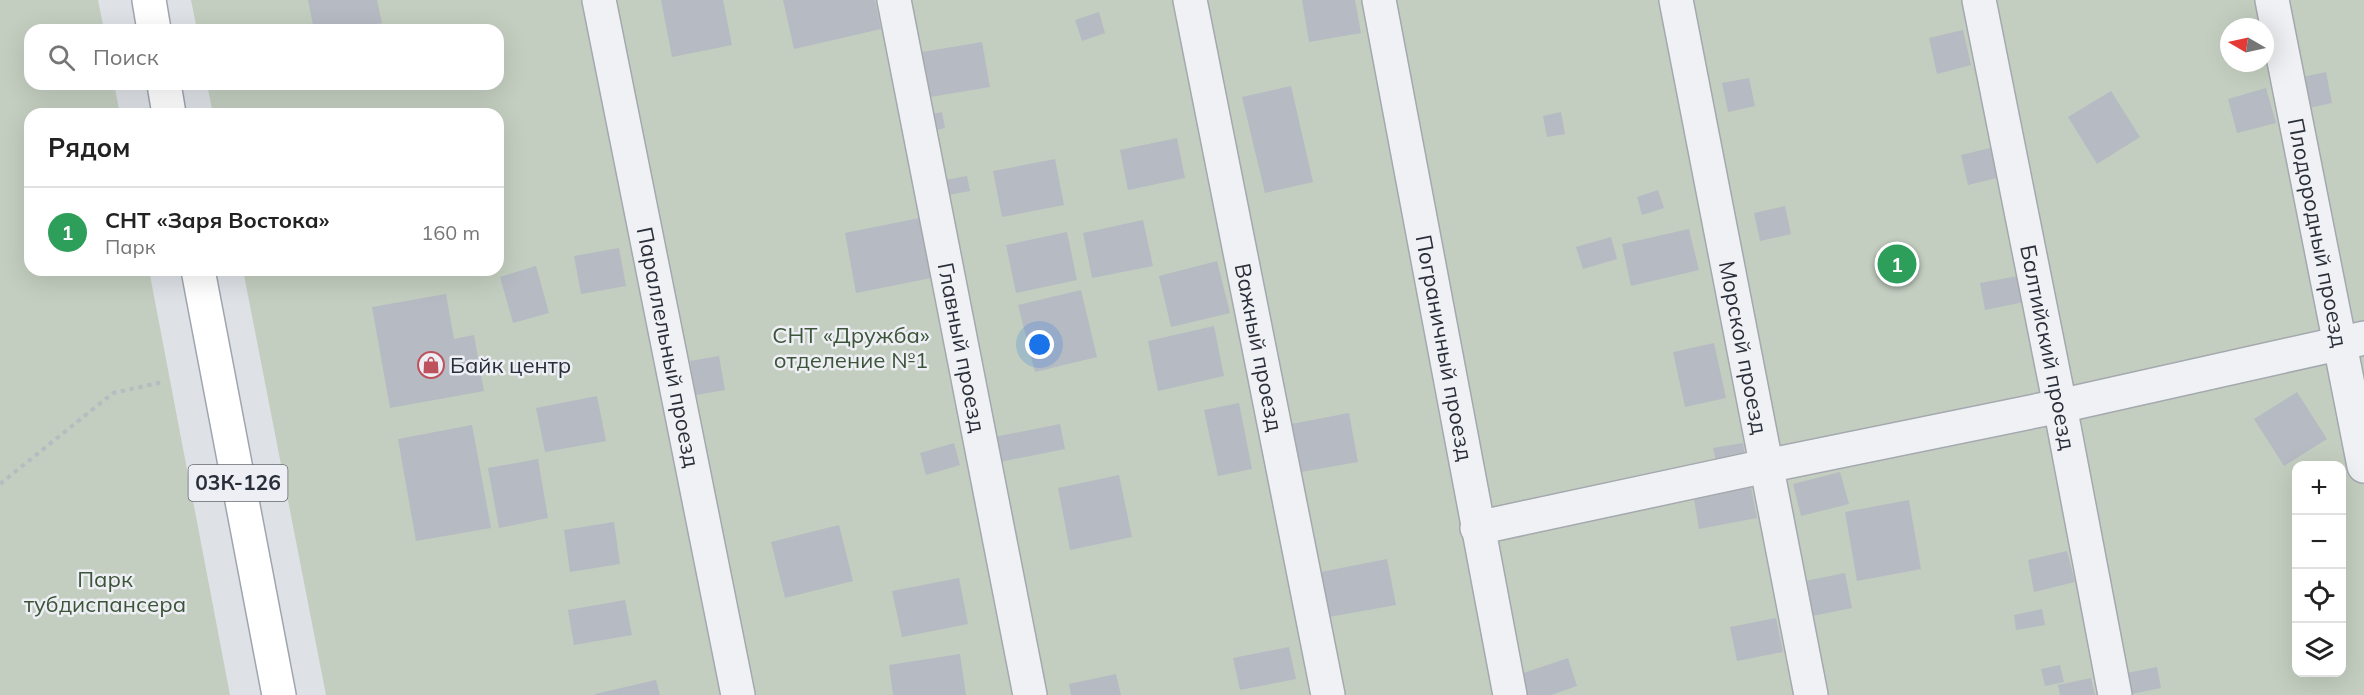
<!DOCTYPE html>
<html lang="ru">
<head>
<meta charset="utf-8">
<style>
	:root { --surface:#fff; --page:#f6f6f6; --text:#222; --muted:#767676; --line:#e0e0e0; --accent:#bd515c }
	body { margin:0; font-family:Mulish,sans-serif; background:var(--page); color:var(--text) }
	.controls { position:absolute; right:18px; bottom:18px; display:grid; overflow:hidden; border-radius:12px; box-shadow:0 6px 24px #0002 }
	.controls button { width:54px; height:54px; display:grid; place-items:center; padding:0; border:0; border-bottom:2px solid var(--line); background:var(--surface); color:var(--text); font:30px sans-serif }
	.compass { position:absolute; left:2220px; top:18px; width:54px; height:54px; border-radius:50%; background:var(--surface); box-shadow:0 6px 24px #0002; rotate:279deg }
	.you { position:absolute; left:1040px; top:345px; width:21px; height:21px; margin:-15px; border:4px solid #fff; border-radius:50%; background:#1a73e8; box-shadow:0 0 0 9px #1a73e833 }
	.badge { display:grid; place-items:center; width:39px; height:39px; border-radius:50%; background:var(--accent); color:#fff; font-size:20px; font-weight:700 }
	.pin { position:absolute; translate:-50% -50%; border:3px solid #fff; box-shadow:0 2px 6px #0006 }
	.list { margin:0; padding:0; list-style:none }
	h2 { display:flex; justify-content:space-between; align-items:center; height:78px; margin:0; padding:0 24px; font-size:26px }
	h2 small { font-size:20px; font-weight:400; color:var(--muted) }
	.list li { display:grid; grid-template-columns:39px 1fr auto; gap:18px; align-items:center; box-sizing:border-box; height:90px; padding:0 24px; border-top:2px solid var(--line) }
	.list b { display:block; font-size:22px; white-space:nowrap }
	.list p { margin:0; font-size:20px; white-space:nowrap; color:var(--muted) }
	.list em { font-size:20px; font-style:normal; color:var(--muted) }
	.icon { flex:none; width:33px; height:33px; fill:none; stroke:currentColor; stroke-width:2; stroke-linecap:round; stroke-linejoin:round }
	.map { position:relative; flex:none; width:2364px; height:695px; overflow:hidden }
	.search { position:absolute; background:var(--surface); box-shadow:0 6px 24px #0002; left:24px; top:24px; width:480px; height:66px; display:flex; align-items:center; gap:15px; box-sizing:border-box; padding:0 21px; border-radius:18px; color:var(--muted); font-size:22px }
	.panel { position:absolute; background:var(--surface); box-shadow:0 6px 24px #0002; left:24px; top:108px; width:480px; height:168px; border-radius:18px }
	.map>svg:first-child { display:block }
	.green { fill:#c3cec0; fill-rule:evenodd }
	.building { fill:#b6bac2 }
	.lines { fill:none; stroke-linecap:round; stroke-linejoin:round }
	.minor-casing { stroke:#a4a8af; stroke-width:36 }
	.major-casing { stroke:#9fa5b0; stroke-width:36 }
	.path { stroke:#b8bbc0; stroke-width:4; stroke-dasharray:4.5 4.5; stroke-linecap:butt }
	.minor { stroke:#f0f1f4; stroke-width:33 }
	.major { stroke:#fff; stroke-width:33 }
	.labels { text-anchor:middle; stroke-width:5; stroke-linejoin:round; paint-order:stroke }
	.shield { fill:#edeff4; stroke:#646972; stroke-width:1.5 }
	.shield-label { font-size:21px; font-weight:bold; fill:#292f3a }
	.street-label { font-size:22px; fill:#292f3a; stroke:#edeff4 }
	.park-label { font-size:22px; fill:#3c5438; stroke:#edeff4 }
	.poi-label { font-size:22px; fill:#292f3a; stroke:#edeff4; text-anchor:start }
</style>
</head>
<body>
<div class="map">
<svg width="2364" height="695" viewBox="0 0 2364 695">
	<rect width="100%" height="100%" fill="#dee1e6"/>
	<path class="green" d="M0,0H98L104,30H30V84H114L120,114H30V270H149L230,695H0Z
		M191,0H2364V695H326L243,270H498V114H213L207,84H498V30H197ZM2229,27H2265V63H2229ZM2296,466H2342V672H2296Z"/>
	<path class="building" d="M308,0H377L382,23L351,30H314Z
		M661,0H723L732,45L672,57Z
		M783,0H875L881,29L794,49Z
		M1302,0H1355L1361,33L1309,42Z
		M1099,12L1105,33L1082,41L1075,20Z
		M1963,30L1971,65L1937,74L1929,38Z
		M982,42L990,87L924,98L916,53Z
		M2326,72L2332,103L2304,109L2298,78Z
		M1749,78L1755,106L1728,112L1722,83Z
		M1291,86L1313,182L1265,193L1242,97Z
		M2266,88L2276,123L2237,133L2228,99Z
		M2111,91L2140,137L2097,164L2068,117Z
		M942,112L945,128L928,132L925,116Z
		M1561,112L1565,134L1547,137L1543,116Z
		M1177,138L1185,178L1128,190L1120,150Z
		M1994,147L2001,177L1968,185L1961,155Z
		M1055,159L1064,205L1002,217L993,171Z
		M967,176L970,191L948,195L945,180Z
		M1658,190L1664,208L1642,215L1637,197Z
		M1785,206L1791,234L1760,241L1754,213Z
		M925,217L936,277L856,293L845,233Z
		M1143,220L1153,266L1092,278L1083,233Z
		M1689,229L1699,270L1631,286L1622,244Z
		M1067,232L1077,280L1016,293L1006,245Z
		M1611,237L1617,259L1583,269L1576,247Z
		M619,248L626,286L581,294L574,256Z
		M1217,261L1230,313L1171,327L1159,276Z
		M536,266L549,313L513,323L500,277Z
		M2018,276L2024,302L1985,310L1980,283Z
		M1081,290L1097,357L1035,372L1018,305Z
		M446,294L454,339L474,335L484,391L390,408L372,307Z
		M1214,326L1224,376L1158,391L1148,341Z
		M1714,343L1726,398L1685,407L1673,352Z
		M719,356L725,390L696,395L690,361Z
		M2297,392L2327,439L2284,466L2254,419Z
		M597,396L606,441L545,452L536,408Z
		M1239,403L1252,469L1218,476L1204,410Z
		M1349,413L1358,462L1295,473L1286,425Z
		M1060,424L1065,449L999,462L994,437Z
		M472,425L491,528L416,541L398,439Z
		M954,443L960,465L926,475L920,453Z
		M1743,443L1745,457L1716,462L1713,448Z
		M538,459L548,518L499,528L488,468Z
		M1840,472L1849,504L1801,516L1793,484Z
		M1119,475L1132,537L1070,550L1058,488Z
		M1750,482L1757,518L1699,529L1693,493Z
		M1909,500L1921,569L1857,581L1845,512Z
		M614,522L620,564L570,572L564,530Z
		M839,525L853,581L785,598L771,542Z
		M2067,551L2075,582L2034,592L2028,560Z
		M1387,559L1396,605L1329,617L1321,572Z
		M1845,573L1852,608L1812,616L1805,581Z
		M959,578L968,624L902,637L892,591Z
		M625,600L632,635L574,645L568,610Z
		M2042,609L2045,625L2016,630L2014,615Z
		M1776,618L1783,652L1737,661L1730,627Z
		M1289,647L1296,679L1240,690L1233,658Z
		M960,654L966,695H893L889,665Z
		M1568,658L1577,686L1551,695H1527L1520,674Z
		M2060,665L2064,682L2045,686L2041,669Z
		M2157,667L2161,688L2132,694L2127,673Z
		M1116,674L1121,695H1071L1069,684Z
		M2091,678L2095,695H2060L2058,685Z
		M656,680L660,695H595V694Z"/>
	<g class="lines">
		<defs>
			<g id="minor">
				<path id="s1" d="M599,0L738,695"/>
				<path id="s2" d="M894,0L1030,695"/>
				<path id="s3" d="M1190,0L1328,695"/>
				<path id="s4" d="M1379,0L1510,695"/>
				<path id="s5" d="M1676,0L1811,695"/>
				<path id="s6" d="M1979,0L2060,406L2115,695"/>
				<path id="s7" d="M2272,0L2364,466"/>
				<path d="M1477,528L1766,466L2060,406L2364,338"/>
			</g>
			<path id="major" d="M149,0L154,30
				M164,84L169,114
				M198,270L279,695"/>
		</defs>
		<use href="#minor" class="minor-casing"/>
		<use href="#major" class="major-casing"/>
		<path class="path" d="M0,484L113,393L163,382"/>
		<use href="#minor" class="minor"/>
		<use href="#major" class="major"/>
	</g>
	<defs>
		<symbol id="shop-ring" viewBox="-11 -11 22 22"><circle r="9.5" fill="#edeff4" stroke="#bd515c" stroke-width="1.5"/><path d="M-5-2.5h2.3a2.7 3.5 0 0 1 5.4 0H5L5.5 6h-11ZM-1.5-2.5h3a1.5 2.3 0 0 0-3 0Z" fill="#bd515c"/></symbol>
	</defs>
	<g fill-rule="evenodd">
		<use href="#shop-ring" x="416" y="350" width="30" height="30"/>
	</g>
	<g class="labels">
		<rect class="shield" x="188.5" y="465" width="99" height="36" rx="4.5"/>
		<g class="shield-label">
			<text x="238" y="490">03К-126</text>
		</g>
		<g class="street-label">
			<text dy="8" stroke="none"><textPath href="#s7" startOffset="237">Плодородный проезд</textPath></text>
			<text dy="8" stroke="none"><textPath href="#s1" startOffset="354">Параллельный проезд</textPath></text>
			<text dy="8" stroke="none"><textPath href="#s5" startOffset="354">Морской проезд</textPath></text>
			<text dy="8" stroke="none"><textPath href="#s6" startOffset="354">Балтийский проезд</textPath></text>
			<text dy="8" stroke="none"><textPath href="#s2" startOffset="354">Главный проезд</textPath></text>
			<text dy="8" stroke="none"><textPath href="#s3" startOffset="354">Важный проезд</textPath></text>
			<text dy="8" stroke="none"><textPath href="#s4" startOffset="354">Пограничный проезд</textPath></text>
		</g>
		<g class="park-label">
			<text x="851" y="343">СНТ «Дружба»<tspan x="851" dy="25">отделение №1</tspan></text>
			<text x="105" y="587">Парк<tspan x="105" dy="25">тубдиспансера</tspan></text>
		</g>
		<g class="poi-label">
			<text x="450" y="373">Байк центр</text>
		</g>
	</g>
</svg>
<div class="controls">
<button>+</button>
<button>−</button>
<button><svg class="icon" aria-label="locate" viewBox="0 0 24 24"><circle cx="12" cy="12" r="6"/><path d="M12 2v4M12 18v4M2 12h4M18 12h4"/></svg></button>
<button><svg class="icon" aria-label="layers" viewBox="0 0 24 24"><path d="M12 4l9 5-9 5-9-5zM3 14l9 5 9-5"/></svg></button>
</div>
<svg class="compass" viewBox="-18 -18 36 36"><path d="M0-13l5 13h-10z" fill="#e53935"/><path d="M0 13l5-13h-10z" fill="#767676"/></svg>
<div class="you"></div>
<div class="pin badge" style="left:1897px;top:264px;background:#2e9e5b">1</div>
<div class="search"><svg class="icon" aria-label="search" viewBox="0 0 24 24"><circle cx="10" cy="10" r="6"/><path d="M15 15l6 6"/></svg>Поиск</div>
<section class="panel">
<h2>Рядом<small></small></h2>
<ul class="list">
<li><span class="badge" style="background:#2e9e5b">1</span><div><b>СНТ «Заря Востока»</b><p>Парк</p></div><em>160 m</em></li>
</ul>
</section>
</div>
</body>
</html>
